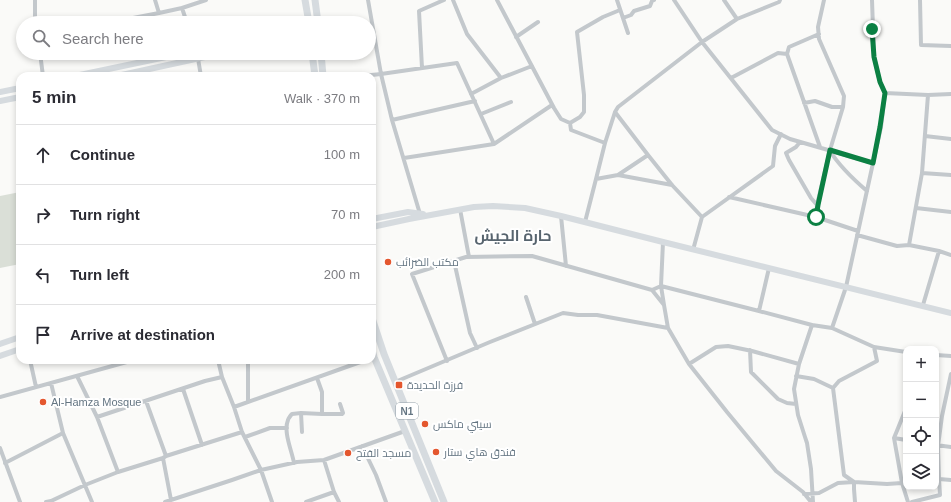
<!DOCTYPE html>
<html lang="en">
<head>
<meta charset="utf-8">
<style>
	:root { --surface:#fff; --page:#f7f7f7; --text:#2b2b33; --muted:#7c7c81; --line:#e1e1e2 }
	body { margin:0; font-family:Arial,Cairo,sans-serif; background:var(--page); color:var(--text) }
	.controls { position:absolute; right:12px; bottom:12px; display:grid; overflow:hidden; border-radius:8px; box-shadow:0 2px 6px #0003 }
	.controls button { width:36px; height:36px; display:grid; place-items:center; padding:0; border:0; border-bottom:1px solid var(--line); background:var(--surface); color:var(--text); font:20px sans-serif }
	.stop { position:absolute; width:12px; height:12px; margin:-9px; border:3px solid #0b8043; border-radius:50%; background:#fff }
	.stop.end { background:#0b8043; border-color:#fff; box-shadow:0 1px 4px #0008 }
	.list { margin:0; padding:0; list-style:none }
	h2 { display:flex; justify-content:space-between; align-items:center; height:52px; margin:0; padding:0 16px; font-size:17px }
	h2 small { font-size:13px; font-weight:400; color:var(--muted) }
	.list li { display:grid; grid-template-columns:26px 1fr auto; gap:12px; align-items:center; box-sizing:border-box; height:60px; padding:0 16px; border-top:1px solid var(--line) }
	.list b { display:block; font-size:15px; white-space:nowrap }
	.list em { font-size:13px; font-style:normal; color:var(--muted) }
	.icon { flex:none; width:22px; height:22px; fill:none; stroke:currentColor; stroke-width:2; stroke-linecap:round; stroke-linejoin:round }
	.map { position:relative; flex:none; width:951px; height:502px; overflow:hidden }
	.search { position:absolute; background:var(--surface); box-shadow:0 2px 6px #0003; left:16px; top:16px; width:360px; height:44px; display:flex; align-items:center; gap:10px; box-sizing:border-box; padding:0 14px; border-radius:22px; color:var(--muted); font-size:15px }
	.panel { position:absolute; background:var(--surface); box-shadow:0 2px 6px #0003; left:16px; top:72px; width:360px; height:292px; border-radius:12px }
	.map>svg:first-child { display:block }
	.green { fill:#dadfd7 }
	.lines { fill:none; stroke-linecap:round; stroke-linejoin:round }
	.street { stroke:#c3c8cc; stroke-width:4 }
	.secondary { stroke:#d6dbdf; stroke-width:6 }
	.primary { stroke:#d6dbdf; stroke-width:6 }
	.highway { stroke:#d6dbdf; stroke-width:7 }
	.route { stroke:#0b8043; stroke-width:5 }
	.poi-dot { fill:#e4572e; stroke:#fff; stroke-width:1.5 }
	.labels { text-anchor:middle; stroke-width:4; stroke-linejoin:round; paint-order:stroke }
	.shield { fill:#fff; stroke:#939fa8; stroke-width:1 }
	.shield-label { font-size:10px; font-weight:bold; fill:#657683 }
	.poi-label { font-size:11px; fill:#657683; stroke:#fff; text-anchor:start }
	.district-label { font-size:15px; font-weight:bold; fill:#57646e; stroke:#fff }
</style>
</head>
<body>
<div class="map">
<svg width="951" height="502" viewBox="0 0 951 502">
	<rect width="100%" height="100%" fill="#fafaf8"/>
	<path class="green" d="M20,192V264L0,268V196Z"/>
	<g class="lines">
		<path class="street" d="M35,0V23
			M368,0L381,74L457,63L494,144L404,158
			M453,0L467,34L501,78L532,66
			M497,0L554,108L561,119L570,123L580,117L584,112V95L577,32L603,17L620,10
			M617,0L628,33
			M674,0L702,42L737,19L779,2L780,0
			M724,0L737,19
			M872,0L874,57L880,82L885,93L881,127L873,163
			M920,0L921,45L951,46
			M182,8L206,0
			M159,13L182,8L187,23
			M623,18L631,15L634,11L650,6L652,1L654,0
			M107,23L159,13L155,0
			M819,34L789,47L787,54L820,147
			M516,37L538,22
			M40,53L43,76
			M197,53L201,76
			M422,68L419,11L444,0
			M362,76L381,74L392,120L420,214
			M731,78L778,53L787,54
			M885,93L928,95L951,94
			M471,94L501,78
			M804,103L815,101L832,107H843
			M481,114L511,102
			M392,120L475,101
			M570,123L571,130L605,143
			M925,136L951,139
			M800,142L796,147L786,153L789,160L811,198L817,205
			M494,144L552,105
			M830,151C840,167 853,179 867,191
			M648,155L672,185L702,217
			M922,173L951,175
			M618,175L672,185
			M596,179L618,175L648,155L615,112
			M729,197L816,217L817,205L830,150L843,107L844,96L819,39L818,27L824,0
			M916,208L951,212
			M460,209L469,257
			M561,216L566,266
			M816,217L858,231
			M585,222L596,179L605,143L615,112L618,107L702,42L772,130L790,139L873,163L846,287L832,328L812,325L759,311L769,268
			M857,235L897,246L909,245
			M663,242L661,286L664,305L668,328
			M693,250L702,217L773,166L775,146L781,134
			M939,251L951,255
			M454,261L470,333L477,348
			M652,290L661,286L759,311
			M526,297L535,324
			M923,305L939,251L909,245L922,173L928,95
			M812,325L799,364L794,389L798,415L805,437L807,443L811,469L813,502
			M832,328L874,347L906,352
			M874,347L877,361L839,381L833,388L844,475L854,482L887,484L902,483
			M750,350L751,372L778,399L787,403L796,404
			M936,355L951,356
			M30,360L36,387
			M218,360L222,377L234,407L242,432L261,470L272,502
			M447,361L412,274L466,257L532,256L652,290L664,305
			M689,364L716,347L728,346L752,351L799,364
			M77,376L97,417L118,472
			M796,376L814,379L833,388
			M317,378L322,392V414
			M395,382L490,342L563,313L578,315H597L668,328L689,364L727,412L776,471L803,492L811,502
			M51,383L63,433L92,502
			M183,389L202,445
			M0,397L134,360
			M146,401L166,456
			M248,402V360
			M906,403L905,411L894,438L902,483L908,502
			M234,407L366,360
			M301,413L302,432
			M97,417L205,381L222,377
			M245,437L270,428H287
			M894,438L906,440
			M936,445L951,447
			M362,446L376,475L386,502
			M0,448L20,502
			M163,458L171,500
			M324,460L334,492L339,502
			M5,463L63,433
			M294,463C292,451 283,432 288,420C288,419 291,415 292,414L301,413L322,414H342L343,413L340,404
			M939,479L938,446L942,416L951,374
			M804,494L819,493L838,483L854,482V489L855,502
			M46,502L51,501L85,485L118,472L163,458L166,456L242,432
			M165,502L232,480L261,470L297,462L324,460L405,431
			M306,502L334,492
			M912,502L940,495L939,479L951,480"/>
		<path class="secondary" d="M75,76L185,53
			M117,76L223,53
			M0,92L20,88
			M0,101L20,97"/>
		<path class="primary" d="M372,219L408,212L423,214
			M372,227L409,219L474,207L493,206L525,208L561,216L663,242L951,313
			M0,344L20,337
			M0,356L20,349"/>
		<path class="highway" d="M305,0L309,23
			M315,0L318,23
			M312,53L315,76
			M321,53L323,76
			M372,318L384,354L444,502
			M372,350L374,357L435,502"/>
	</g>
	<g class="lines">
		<path class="route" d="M816,217L818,205L830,150L873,163L880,127L885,93L880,82L874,57L872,29"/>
	</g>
	<g class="poi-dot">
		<circle cx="388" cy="262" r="4"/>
		<rect x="395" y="381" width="8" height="8" rx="2"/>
		<circle cx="43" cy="402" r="4"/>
		<circle cx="425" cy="424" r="4"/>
		<circle cx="436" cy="452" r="4"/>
		<circle cx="348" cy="453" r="4"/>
	</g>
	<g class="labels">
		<rect class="shield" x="396" y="403" width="22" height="16" rx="3"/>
		<g class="shield-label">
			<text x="407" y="415">N1</text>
		</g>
		<g class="poi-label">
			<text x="396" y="266">مكتب الضرائب</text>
			<text x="407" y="389">فرزة الحديدة</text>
			<text x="51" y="406">Al-Hamza Mosque</text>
			<text x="433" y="428">سيتي ماكس</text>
			<text x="444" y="456">فندق هاي ستار</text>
			<text x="356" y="457">مسجد الفتح</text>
		</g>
		<g class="district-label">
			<text x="513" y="241">حارة الجيش</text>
		</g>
	</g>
</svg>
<div class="controls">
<button>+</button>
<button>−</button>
<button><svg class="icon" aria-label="locate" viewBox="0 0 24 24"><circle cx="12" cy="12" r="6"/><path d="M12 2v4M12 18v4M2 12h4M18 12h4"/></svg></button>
<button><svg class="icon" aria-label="layers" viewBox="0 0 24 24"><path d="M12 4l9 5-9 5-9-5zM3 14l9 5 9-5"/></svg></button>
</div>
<div class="stop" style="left:816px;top:217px"></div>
<div class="stop end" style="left:872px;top:29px"></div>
<div class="search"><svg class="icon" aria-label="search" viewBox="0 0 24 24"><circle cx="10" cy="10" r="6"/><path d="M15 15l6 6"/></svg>Search here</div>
<section class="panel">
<h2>5 min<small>Walk · 370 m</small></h2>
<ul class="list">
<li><svg class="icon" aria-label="ahead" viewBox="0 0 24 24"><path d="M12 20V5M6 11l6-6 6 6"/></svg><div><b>Continue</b></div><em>100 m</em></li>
<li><svg class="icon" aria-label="right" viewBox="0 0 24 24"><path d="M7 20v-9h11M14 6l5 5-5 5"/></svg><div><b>Turn right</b></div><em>70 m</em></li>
<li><svg class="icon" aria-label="left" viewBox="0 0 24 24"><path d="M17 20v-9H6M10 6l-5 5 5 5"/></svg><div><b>Turn left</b></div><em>200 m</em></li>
<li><svg class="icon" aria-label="arrive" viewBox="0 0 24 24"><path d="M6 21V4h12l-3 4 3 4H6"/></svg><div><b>Arrive at destination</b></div></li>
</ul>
</section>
</div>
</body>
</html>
